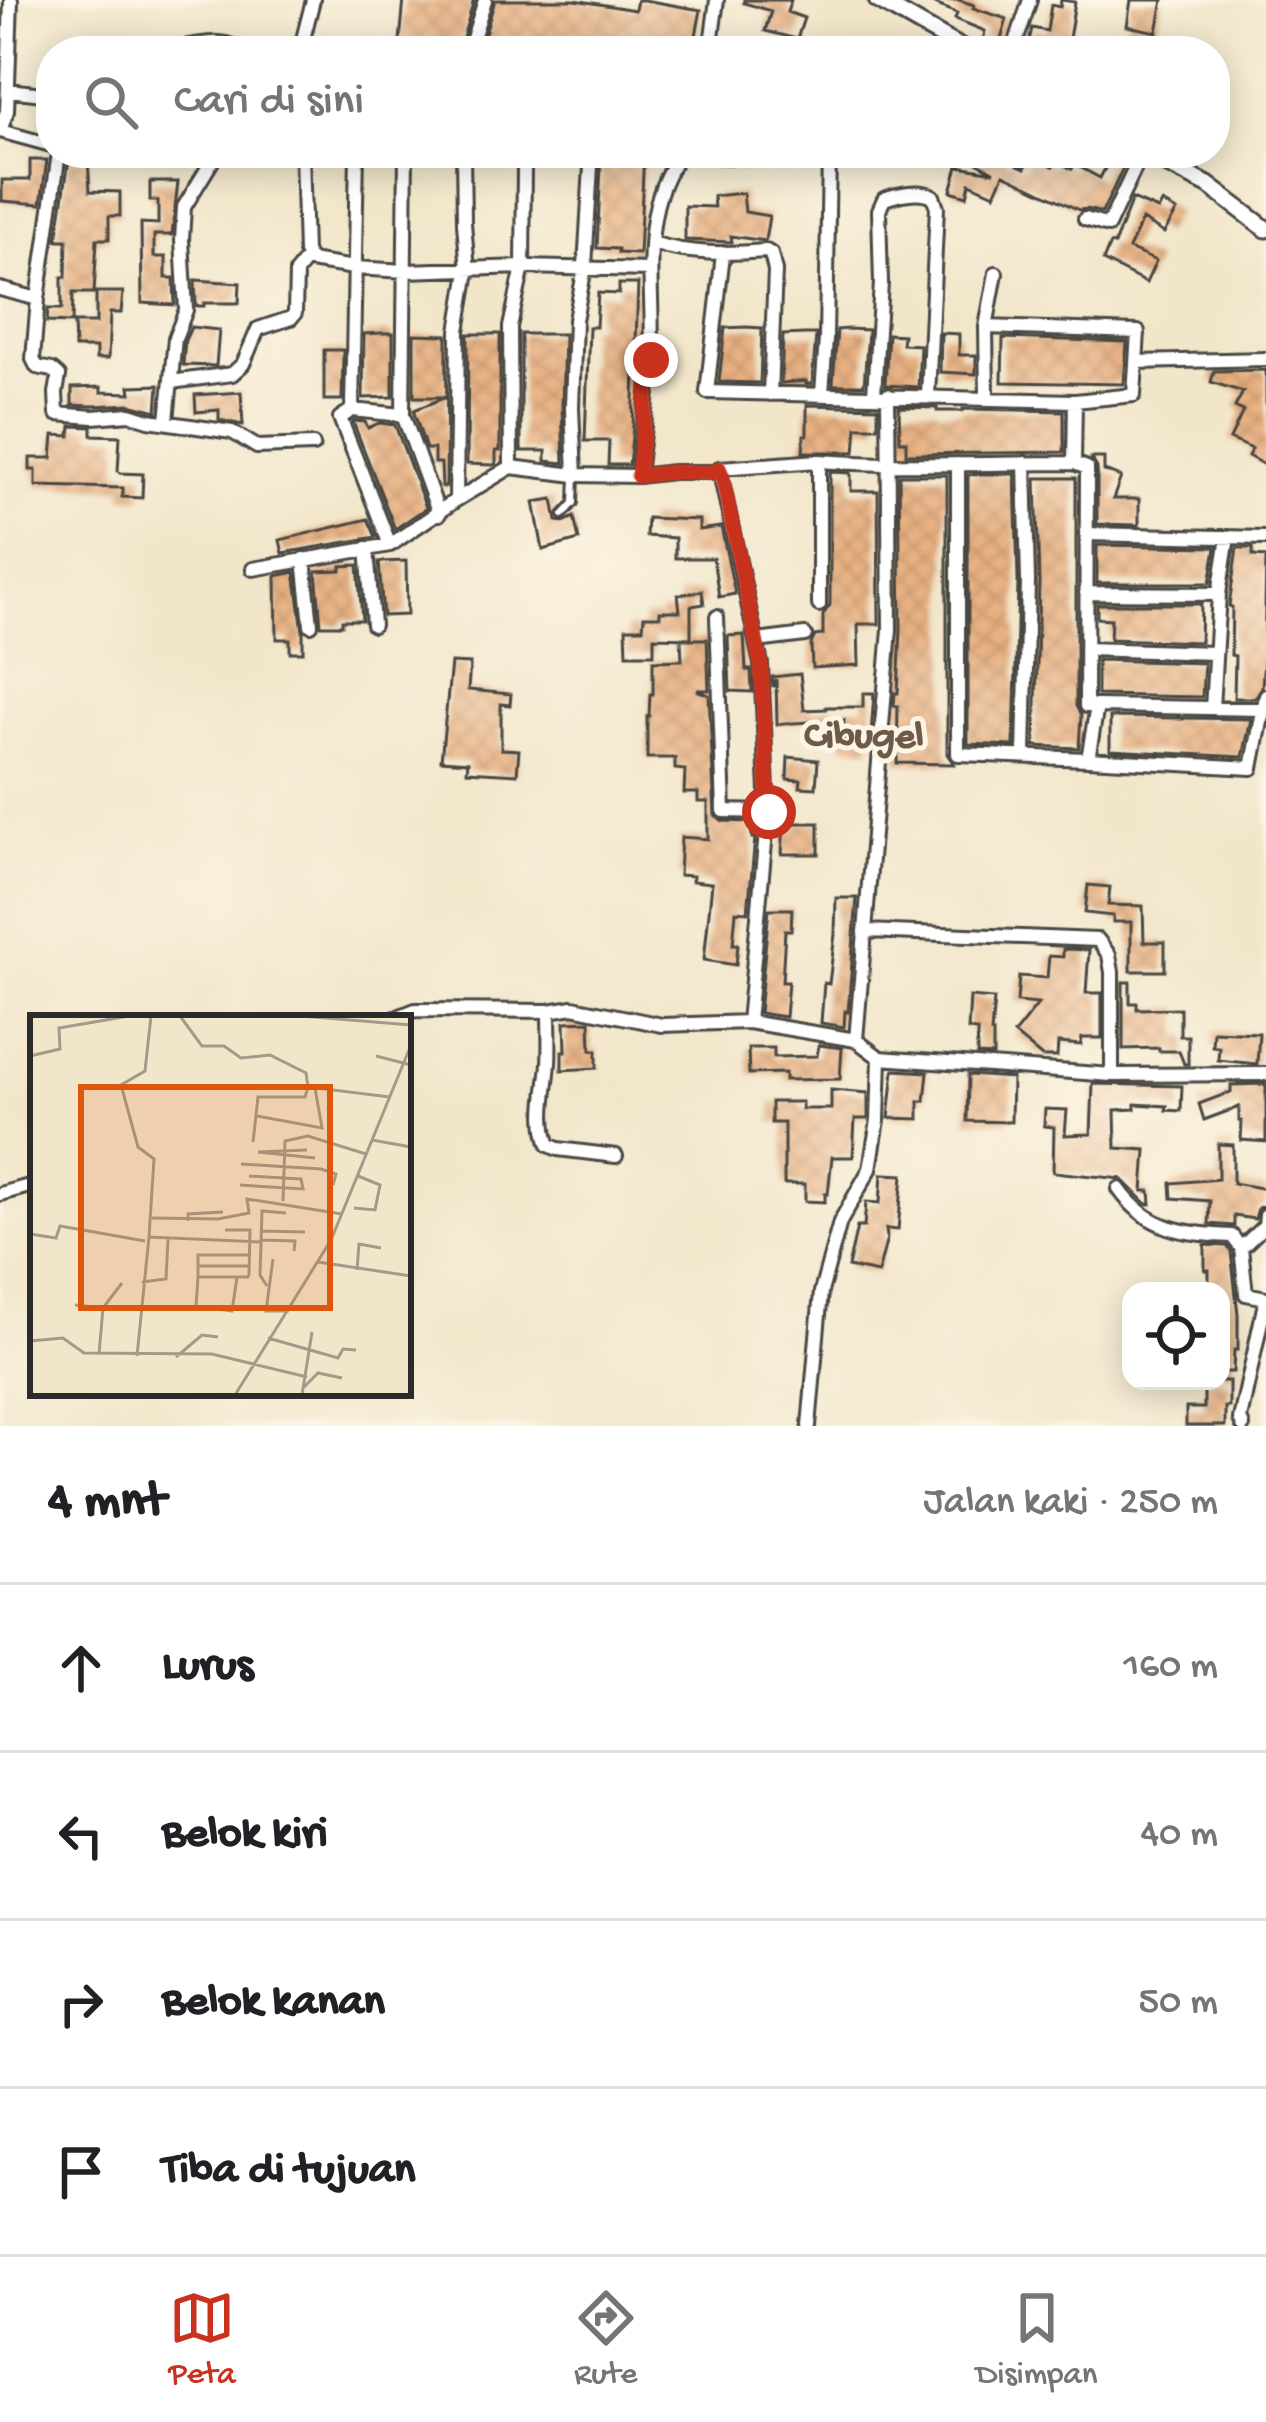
<!DOCTYPE html>
<html lang="id">
<head>
<meta charset="utf-8">
<style>
	:root { --surface:#fff; --page:#f6f6f6; --text:#202124; --muted:#757577; --line:#e0e0e0; --accent:#c8321e }
	body { margin:0; font-family:"Gochi Hand",sans-serif; background:var(--page); color:var(--text) }
	.controls { position:absolute; right:36px; bottom:36px; display:grid; overflow:hidden; border-radius:24px; box-shadow:0 6px 30px #0003 }
	.controls button { width:108px; height:108px; display:grid; place-items:center; padding:0; border:0; border-bottom:3px solid var(--line); background:var(--surface); color:var(--text); font:60px sans-serif }
	.stop { position:absolute; width:36px; height:36px; margin:-27px; border:9px solid #c8321e; border-radius:50%; background:#fff }
	.stop.end { background:#c8321e; border-color:#fff; box-shadow:0 3px 12px #0008 }
	.list { margin:0; padding:0; list-style:none }
	h2 { display:flex; justify-content:space-between; align-items:center; height:156px; margin:0; padding:0 48px; font-size:51px }
	h2 small { font-size:39px; font-weight:400; color:var(--muted) }
	.list li { display:grid; grid-template-columns:78px 1fr auto; gap:36px; align-items:center; box-sizing:border-box; height:168px; padding:0 48px; border-top:3px solid var(--line) }
	.list b { display:block; font-size:45px; white-space:nowrap }
	.list em { font-size:39px; font-style:normal; color:var(--muted) }
	.icon { flex:none; width:66px; height:66px; fill:none; stroke:currentColor; stroke-width:2; stroke-linecap:round; stroke-linejoin:round }
	.map { position:relative; flex:none; width:1266px; height:1426px; overflow:hidden }
	.search { position:absolute; background:var(--surface); box-shadow:0 6px 30px #0003; left:36px; right:36px; top:36px; height:132px; display:flex; align-items:center; gap:30px; box-sizing:border-box; padding:0 42px; border-radius:48px; color:var(--muted); font-size:45px }
	.sheet { height:828px; background:var(--surface) }
	nav { display:flex; justify-content:space-around; align-items:center; box-sizing:border-box; height:168px; border-top:3px solid var(--line); background:var(--surface); font-size:33px; color:var(--muted) }
	nav a { display:grid; justify-items:center; gap:6px }
	nav .on { color:var(--accent) }
	.map>svg:first-child { display:block }
	.building { fill:url(#building-cross-hatch) }
	.lines { fill:none; stroke-linecap:round; stroke-linejoin:round }
	.service-casing { stroke:#494743; stroke-width:12 }
	.minor-casing { stroke:#494743; stroke-width:18 }
	.tertiary-casing { stroke:#494743; stroke-width:21 }
	.service { stroke:#fff; stroke-width:6 }
	.minor { stroke:#fff; stroke-width:12 }
	.tertiary { stroke:#fff; stroke-width:15 }
	.route { stroke:#c8321e; stroke-width:15 }
	.labels { text-anchor:middle; stroke-width:10; stroke-linejoin:round; paint-order:stroke }
	.quarter-label { font-size:39px; font-weight:bold; fill:#6d5a49; stroke:#fcf5e5 }
	.inset-road { fill:none; stroke:#a29b8a; stroke-width:3 }
	.view { fill:#df570e; fill-opacity:0.15; stroke:#df570e; stroke-width:6 }
	.inset-edge { fill:none; stroke:#2b2b2b; stroke-width:6 }
</style>
</head>
<body>
<div class="map">
<svg width="1266" height="1426" viewBox="0 0 1266 1426">
	<defs>
		<pattern id="building-cross-hatch" width="8" height="8" patternUnits="userSpaceOnUse" patternTransform="scale(3)"><rect width="8" height="8" fill="#e8b182"/><path d="M0 0l8 8M0 8l8-8" fill="none" stroke="#c79870"/></pattern>
	</defs>
	<rect width="100%" height="100%" fill="#fcf5e5"/>
	<filter id="ink" filterUnits="userSpaceOnUse"><feTurbulence type="fractalNoise" baseFrequency=".00833" numOctaves="2"/><feDisplacementMap in="SourceGraphic" scale="24" xChannelSelector="R" yChannelSelector="G"/><feConvolveMatrix kernelMatrix="1 2 1 2 8 2 1 2 1" color-interpolation-filters="sRGB"/></filter>
	<filter id="wash" filterUnits="userSpaceOnUse"><feTurbulence type="fractalNoise" baseFrequency=".004" numOctaves="4" result="noise"/><feDisplacementMap in="SourceGraphic" scale="48" xChannelSelector="R" yChannelSelector="G"/><feGaussianBlur stdDeviation="2.7" result="paint"/><feColorMatrix in="noise" values="0 0 0 0 0 0 0 0 0 0 0 0 0 0 0 0 0 1.4 0 .05"/><feComposite in="paint" operator="in"/></filter>
	<g filter="url(#wash)">
		<rect width="100%" height="100%" fill="#f2e6ca"/>
		<g id="blocks">
			<path class="building" d="M404,0L434,3V0H474L459,51H399Z
				M495,0H575L635,10L637,0H644L701,10L693,51H480Z
				M744,0H791L787,12L804,18L797,39L765,31L771,11L744,3Z
				M925,0H959L974,5L973,8L1007,19L999,46L983,41L985,31L955,19L957,13Z
				M1061,0L1075,2L1067,51H1033L1037,43L1029,42L1032,28L1047,31L1051,5L1060,7Z
				M1131,0H1163L1157,32L1127,26Z
				M597,153H644L639,254L618,253V249L597,248L601,167Z
				M960,153H1004L1002,158L1025,168L1032,155L1053,166L1056,161L1072,169L1074,164L1100,178L1109,161L1123,168L1102,213L1087,209L1079,210L1004,174L995,194L970,183L967,196L951,191L958,166L995,172Z
				M69,159H88L90,191L120,192V216H109V239H97L94,293H73L72,323L47,322L48,309H62V277H66L67,240H57Z
				M30,160H47L41,204L2,201V180H30Z
				M150,182H178L172,235H154V257H166V278H174L175,305L142,303L141,223L158,224V201H150Z
				M743,193L745,212L769,216L765,241L731,236L732,242L685,240V206L714,207L713,196Z
				M1132,199L1158,210L1162,203L1177,211L1164,233L1142,220L1129,249L1156,261L1146,283L1103,261L1110,244L1114,245Z
				M195,280L240,283L239,303H204V306H196Z
				M619,284H638L633,427L629,465H608L609,441H585L589,327H596L598,293L619,294Z
				M96,292H123L121,313H110L108,359H96V348H75L74,323H96Z
				M191,327L219,330L216,366L183,365L185,340Z
				M746,327L762,328L760,383L719,382L725,328Z
				M848,329L868,330L864,385H833L837,330Z
				M382,333H393V397L363,398L364,334Z
				M941,333L959,334V355H976V374L940,372Z
				M414,334L447,335L446,487H442L441,463H434V449H426L414,413V410L446,397H414Z
				M468,334H500V451H496V464L493,465L467,464Z
				M521,334H564L562,408L564,463L546,461V451H521Z
				M805,334H816L812,384H806V381L781,383L783,335Z
				M888,334L903,335L902,344L920,345L918,387L885,385Z
				M1003,338L1127,342L1124,384L1002,382Z
				M324,350H343L342,400H324Z
				M1266,370V466L1248,456L1252,449L1230,439L1243,411L1235,407L1243,392L1211,382L1214,371Z
				M159,385L157,411L130,404L93,406L72,405V388L101,387V392L131,393L130,386Z
				M241,392L243,425L219,420V410L196,412L195,395Z
				M807,405L878,407V427H857L855,452H803L804,435H807Z
				M899,407L937,408V411H963V409L1064,411V452L906,454V441H900Z
				M355,421L365,422L368,428L379,423L395,425L426,508L395,529L353,422Z
				M71,426L92,427V435L120,436L118,471L121,473L143,474L142,498L122,497L123,488L36,486V470H30V458H52L54,435L70,436Z
				M1091,458H1104V471L1121,477L1113,499H1139V525L1097,524V468Z
				M830,472L851,473V491H878L879,624H858L859,665L812,668L811,644L815,636L823,635V615L830,605Z
				M979,474H1015L1018,581L1014,746L968,744V475Z
				M899,475H947V754L954,764L897,763L898,706H894L895,693H898L901,629Z
				M1036,478H1076V706L1081,715L1079,748L1035,746L1039,581Z
				M553,499L557,521L564,522L574,517L579,540L543,550L534,502Z
				M647,518L699,520V530L721,527L735,594L719,597L713,558H675V538L646,536Z
				M368,519L376,537L283,553L280,540Z
				M1097,545L1216,547L1210,583H1097Z
				M1237,548H1253V556L1266,557L1264,657L1262,687L1255,698H1234L1235,656L1231,655L1232,607L1229,606Z
				M406,561L407,615L383,616L379,562Z
				M358,565L362,620H342V625H321L316,571L341,570V566Z
				M295,572L303,631V652H290V639H277L276,576Z
				M702,591L704,604L691,606V638L654,637V654H627L626,628H643L644,616H660V611H680L678,595Z
				M1097,604H1201L1200,642L1110,639L1111,619L1097,618Z
				M744,635L746,670H751L752,692L730,691L728,636Z
				M681,639H707L709,690H697L709,695L715,815L723,821L751,822L752,838H755L748,912L736,911L733,944H738L736,965L704,960L712,883L692,881L693,876L679,875L681,837L708,839V802H698V793H684L685,770L675,769V758H647V716H649L650,694H653V661L682,660Z
				M1097,660L1204,663L1202,697L1097,695Z
				M451,663L470,664L468,690L511,694L510,705L501,704V749L519,750L517,774L467,771L468,762L441,760Z
				M800,674L804,710L826,709V707H863V693H874L870,748L842,746L844,720L777,724L776,679L773,687L772,677Z
				M1110,717L1251,719L1243,757L1110,750Z
				M788,757L818,760L816,788L800,787L801,780L787,779Z
				M784,823H819V854H782Z
				M1088,885L1110,887L1108,905L1143,906L1144,942H1165V971H1131V922H1113V916L1085,913Z
				M836,898H857L848,1012L845,1011L844,1027L821,1023L824,983L829,984L835,934Z
				M769,909H792L791,930H785L782,982H788L785,1017L759,1013Z
				M1063,949L1089,950L1086,993H1102V1038H1082L1081,1045L1058,1043L1057,1057H1042L1014,1034L1038,1004L1017,1002L1019,976L1047,978L1049,956L1063,957Z
				M1123,982H1130V1003H1137V1009L1180,1008V1036H1188V1064H1184L1179,1051H1159V1048L1123,1049Z
				M970,997L994,999L991,1033H993V1056L977,1055V1031L968,1030Z
				M590,1021L591,1050H597V1068L562,1070V1051H566L565,1022Z
				M1213,1031L1259,1033L1257,1064L1218,1060L1219,1047L1212,1046Z
				M819,1045L842,1048L840,1079L785,1080V1073L749,1074L748,1048H774V1057L817,1056Z
				M894,1070L928,1072L925,1101H919V1119L889,1118Z
				M968,1075L1012,1078L1011,1122L967,1121Z
				M1093,1084L1182,1086L1181,1111L1166,1110L1167,1106L1135,1104V1109L1115,1110L1116,1148L1146,1150L1143,1191H1150L1151,1204H1147L1122,1179L1053,1172L1054,1127L1044,1126L1045,1109L1067,1110L1065,1135L1091,1134Z
				M1266,1084V1142L1241,1140L1242,1121H1239V1107L1204,1120L1199,1104L1231,1092V1085Z
				M831,1090L868,1093V1119H855L853,1157H832L828,1194H825V1202L805,1201V1184H784V1123H771V1102H802V1109H831Z
				M1218,1144L1233,1145V1183L1266,1189V1205L1258,1208L1255,1219L1234,1216V1226L1209,1224L1210,1201L1172,1198L1171,1183L1218,1179Z
				M882,1174L903,1175L898,1230L886,1229L887,1238L878,1273L848,1267L857,1227H864L866,1202L880,1203Z
				M1205,1245L1227,1246L1231,1252L1238,1314V1350H1234L1233,1372H1221V1290H1209V1270H1205Z
				M1207,1381H1229V1407H1225V1426H1186V1408H1204V1390H1207Z"/>
		</g>
	</g>
	<g filter="url(#ink)">
		<use href="#blocks" fill-opacity="0" stroke="#494743" stroke-width="3"/>
		<g class="lines">
			<defs>
				<path id="service" d="M563,515L574,503L575,476"/>
				<path id="minor" d="M186,51L188,46C204,43 222,40 236,48L237,51
					M300,51L313,0
					M469,51L485,0
					M710,51L717,0
					M1013,51L1030,0
					M9,90L51,95
					M0,131L7,111L11,0
					M0,131L51,145
					M59,153L38,299L33,359L37,367L52,370L59,376L56,393L57,414L93,417L130,414L149,420L232,432L257,447L313,445
					M302,153L305,252L310,261L354,268L406,271L523,267L650,270
					M357,153L352,410L403,415L406,153
					M681,153C635,213 656,293 651,363C648,401 642,438 638,476L673,472H717L719,468L761,664L768,812L748,1022
					M679,155L769,158
					M1085,219L1108,226L1142,153
					M652,243C689,255 728,254 766,251L771,254L775,271L770,394
					M723,254L707,392L1075,401L1134,395L1138,332L986,327
					M0,289L38,299
					M1137,362L1266,359
					M171,382L232,374L243,364L258,329L291,318L295,313L296,272L307,258
					M822,393L826,339L829,153
					M874,394L881,283L879,210L884,199C898,194 920,189 933,196L937,207L928,396
					M888,395L890,629L856,1040L880,1058L1112,1075L1266,1074
					M987,397L986,327L996,273
					M352,410L340,418L390,545
					M403,415L439,514
					M167,421L175,338L186,310L182,240L184,207L217,153
					M1074,463L1075,401
					M511,467L510,327L523,267L524,166C532,145 564,155 583,157L589,160L591,166L585,267L575,320L572,408L575,475
					M719,468L819,461
					M456,500L511,467L575,475L638,476
					M1086,534L1266,538
					M367,548L373,625
					M304,559L311,625
					M253,569L390,545L456,500L458,331L468,271L464,223L463,153
					M1086,593L1219,594
					M819,605V461C904,467 989,463 1074,463L1087,468L1086,706H1097L1088,759L958,754V464
					M717,617L724,811L768,812
					M757,641L805,635
					M1086,649L1214,653
					M1097,706L1263,709
					M1212,708L1219,594L1228,537
					M1024,755L1028,581L1025,463
					M1088,759L1252,768L1266,696
					M866,931L1098,940L1109,955L1112,972V1075
					M549,1011C549,1028 550,1046 549,1063C547,1090 539,1119 549,1145L558,1149L616,1156
					M395,1018L415,1010L549,1011L573,1007L662,1025L748,1022L856,1040
					M1119,1189C1148,1230 1184,1234 1232,1236L1241,1248L1246,1294L1266,1298L1240,1419L1243,1426
					M0,1194L33,1185
					M1241,1248L1265,1225L1266,1215
					M809,1426L821,1292L840,1222L870,1169L878,1120L880,1058"/>
				<path id="tertiary" d="M877,0L967,51
					M1144,153L1208,185L1266,229"/>
			</defs>
			<use href="#service" class="service-casing"/>
			<use href="#minor" class="minor-casing"/>
			<use href="#tertiary" class="tertiary-casing"/>
			<use href="#service" class="service"/>
			<use href="#minor" class="minor"/>
			<use href="#tertiary" class="tertiary"/>
		</g>
	</g>
	<g class="lines" filter="url(#ink)">
		<path class="route" d="M651,360L638,476L673,472H717L719,468L722,475L761,664L769,812"/>
	</g>
	<g class="labels">
		<g class="quarter-label">
			<text x="864" y="746">Cibugel</text>
		</g>
	</g>
	<g transform="translate(30 1015)">
		<rect width="381" height="381" fill="#f2e6ca"/>
		<path class="inset-road" d="M150,1L172,31H194L211,43L240,40L276,58L278,72L360,82M271,1L381,10M0,41L30,34L29,13L99,1M346,41L381,50M227,101L292,113L285,73M342,125L381,132M223,127L228,82H275L278,72M228,137L285,143M228,137L277,135M211,149L291,154L306,159L303,170M210,170L273,174L271,164L219,161M253,186L255,126L278,121L336,139M324,193L345,195L350,170L328,161M122,203L188,204L219,198L217,184L312,199M158,206V199L193,197M195,215H220L219,260L218,262H168V240H219M232,216L275,217M0,219L26,223L30,211L115,226M119,222L124,144L108,132L91,70L115,56L121,1M232,225L265,226L264,236M243,244L236,296H259M288,247L381,261M169,251H219M327,255L329,229L351,233M168,262L166,291L202,296L207,262M112,267L136,264L138,224M237,271L230,260L232,196L256,198M45,290L73,293L92,268M238,323L308,343L313,334L326,335M0,326L33,323L54,338L182,339L277,362M69,339L73,293M107,341L119,222L231,227M146,342L172,320L188,322M274,372L288,358L312,363M205,380L301,225L381,30M272,380L282,317"/>
		<path class="view" d="M51,72H300V293H51Z"/>
		<rect width="381" height="381" class="inset-edge"/>
	</g>
</svg>
<div class="controls">
<button><svg class="icon" aria-label="locate" viewBox="0 0 24 24"><circle cx="12" cy="12" r="6"/><path d="M12 2v4M12 18v4M2 12h4M18 12h4"/></svg></button>
</div>
<div class="stop" style="left:769px;top:812px"></div>
<div class="stop end" style="left:651px;top:360px"></div>
<div class="search"><svg class="icon" aria-label="search" viewBox="0 0 24 24"><circle cx="10" cy="10" r="6"/><path d="M15 15l6 6"/></svg>Cari di sini</div>
</div>
<section class="sheet">
<h2>4 mnt<small>Jalan kaki · 250 m</small></h2>
<ul class="list">
<li><svg class="icon" aria-label="ahead" viewBox="0 0 24 24"><path d="M12 20V5M6 11l6-6 6 6"/></svg><div><b>Lurus</b></div><em>160 m</em></li>
<li><svg class="icon" aria-label="left" viewBox="0 0 24 24"><path d="M17 20v-9H6M10 6l-5 5 5 5"/></svg><div><b>Belok kiri</b></div><em>40 m</em></li>
<li><svg class="icon" aria-label="right" viewBox="0 0 24 24"><path d="M7 20v-9h11M14 6l5 5-5 5"/></svg><div><b>Belok kanan</b></div><em>50 m</em></li>
<li><svg class="icon" aria-label="arrive" viewBox="0 0 24 24"><path d="M6 21V4h12l-3 4 3 4H6"/></svg><div><b>Tiba di tujuan</b></div></li>
</ul>
</section>
<nav>
<a class="on"><svg class="icon" aria-label="map" viewBox="0 0 24 24"><path d="M3 6l6-2 6 2 6-2v14l-6 2-6-2-6 2zM9 4v14M15 6v14"/></svg>Peta</a>
<a><svg class="icon" aria-label="directions" viewBox="0 0 24 24"><path d="M12 3l9 9-9 9-9-9zM9 14v-3h6M13 9l2 2-2 2"/></svg>Rute</a>
<a><svg class="icon" aria-label="saved" viewBox="0 0 24 24"><path d="M7 4h10v16l-5-4-5 4z"/></svg>Disimpan</a>
</nav>
</body>
</html>
